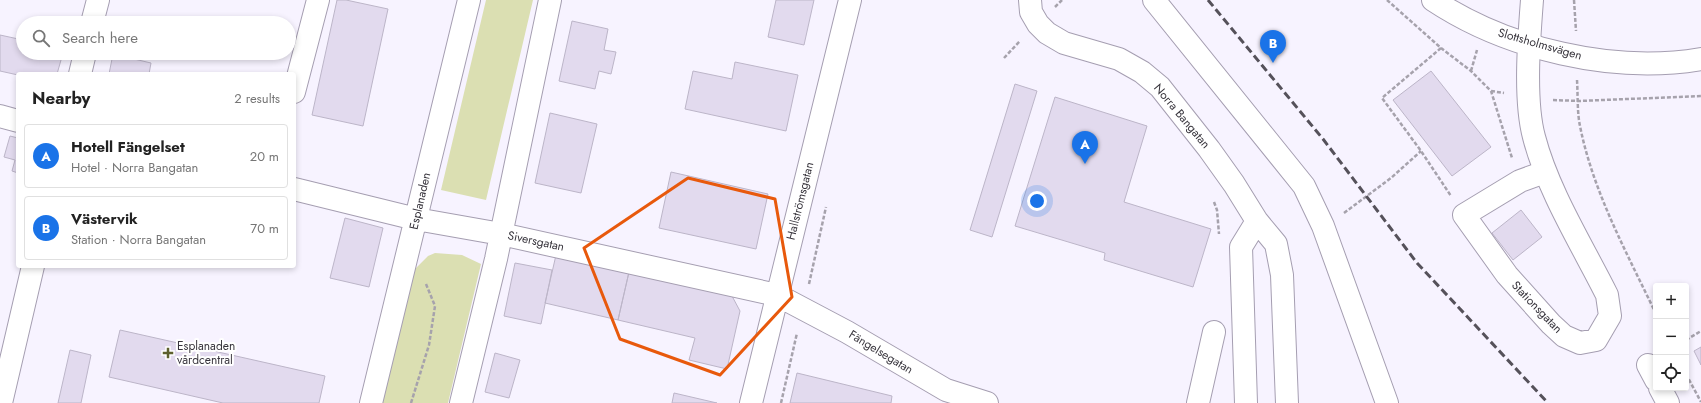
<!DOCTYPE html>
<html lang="en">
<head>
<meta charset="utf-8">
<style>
	:root { --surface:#fff; --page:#f2f2f2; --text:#222; --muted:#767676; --line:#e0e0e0; --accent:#1a73e8 }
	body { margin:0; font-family:Jost,sans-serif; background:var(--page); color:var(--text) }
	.controls { position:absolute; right:12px; bottom:12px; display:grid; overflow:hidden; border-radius:4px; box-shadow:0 2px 6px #0003 }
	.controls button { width:36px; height:36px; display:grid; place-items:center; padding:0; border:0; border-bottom:1px solid var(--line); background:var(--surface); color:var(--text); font:20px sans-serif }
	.you { position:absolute; left:1037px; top:201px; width:14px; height:14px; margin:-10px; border:3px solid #fff; border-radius:50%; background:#1a73e8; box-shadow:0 0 0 6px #1a73e833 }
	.badge { display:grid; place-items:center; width:26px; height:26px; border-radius:50%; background:var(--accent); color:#fff; font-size:13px; font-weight:700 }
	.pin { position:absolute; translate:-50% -33px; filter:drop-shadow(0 1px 2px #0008) }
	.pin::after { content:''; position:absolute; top:21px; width:14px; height:12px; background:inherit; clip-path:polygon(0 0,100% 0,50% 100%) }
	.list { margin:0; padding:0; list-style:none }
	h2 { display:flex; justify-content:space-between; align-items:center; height:52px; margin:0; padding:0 16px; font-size:17px }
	h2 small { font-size:13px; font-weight:400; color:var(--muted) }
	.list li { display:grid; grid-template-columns:26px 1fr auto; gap:12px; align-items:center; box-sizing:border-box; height:64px; margin:0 8px 8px; padding:0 8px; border:1px solid var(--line); border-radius:4px }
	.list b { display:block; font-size:15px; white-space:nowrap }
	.list p { margin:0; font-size:13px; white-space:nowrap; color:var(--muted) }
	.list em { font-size:13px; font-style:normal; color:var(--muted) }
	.icon { flex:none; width:22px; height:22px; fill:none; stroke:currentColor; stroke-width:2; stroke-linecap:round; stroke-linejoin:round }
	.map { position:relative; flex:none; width:1701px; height:403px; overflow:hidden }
	.search { position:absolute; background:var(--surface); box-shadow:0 2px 6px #0003; left:16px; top:16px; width:280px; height:44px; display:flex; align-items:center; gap:10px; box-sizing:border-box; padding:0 14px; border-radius:22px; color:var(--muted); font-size:15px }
	.panel { position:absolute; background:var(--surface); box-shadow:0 2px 6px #0003; left:16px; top:72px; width:280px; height:196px; border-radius:4px }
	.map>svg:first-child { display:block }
	.green { fill:#dbdfb2 }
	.building { fill:#e2daee; stroke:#bcb5c8 }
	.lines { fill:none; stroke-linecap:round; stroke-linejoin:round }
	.minor-casing { stroke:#a59eb1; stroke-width:24 }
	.path { stroke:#a6a2ac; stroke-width:2.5; stroke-dasharray:4 2; stroke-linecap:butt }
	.minor { stroke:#fff; stroke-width:22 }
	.rail { stroke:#55515a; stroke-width:3; stroke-dasharray:8 4; stroke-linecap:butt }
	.marked { fill:none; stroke:#e8590c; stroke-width:3; stroke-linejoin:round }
	.poi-dot { fill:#5d602d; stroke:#fff; stroke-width:1.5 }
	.labels { text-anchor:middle; stroke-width:4; stroke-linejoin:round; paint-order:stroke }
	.street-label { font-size:12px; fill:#37343c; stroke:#fff }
	.poi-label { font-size:12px; fill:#37343c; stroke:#fff; text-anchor:start }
</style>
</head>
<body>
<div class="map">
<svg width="1701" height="403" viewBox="0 0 1701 403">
	<rect width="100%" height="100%" fill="#f7f3ff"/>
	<path class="green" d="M486,0H533L486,200L441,190Z
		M435,253L462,255L481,264L448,403H381L415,269L428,256Z"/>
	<path class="building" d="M337,0H346L388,9L363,126L312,115Z
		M776,0H814L804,45L768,37Z
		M572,21L608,29L604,50L616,52L611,74L599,71L595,89L559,81Z
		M0,35L23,40V53H63L57,74L18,75L0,71Z
		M113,54L151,63L149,74H109Z
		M735,62L798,75L786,131L685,109L693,71L732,79Z
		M1431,71L1491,147L1452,176L1393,100Z
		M1015,84L1037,91L992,237L970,230Z
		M1055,97L1147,126L1124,202L1211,229L1193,287L1104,260L1105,253L1015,226Z
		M550,113L597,124L581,193L535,183Z
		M10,136L18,138V173L12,171L15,160L4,157Z
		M671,172L768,194L756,249L659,228Z
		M1521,210L1542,237L1513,260L1492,233Z
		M345,218L383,228L369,287L330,278Z
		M556,255L629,272L618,320L545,303Z
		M515,263L552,270L541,324L504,316Z
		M629,272L732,296L740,311L727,369L689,360L695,338L618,320Z
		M120,330L325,376L319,403H223L109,377Z
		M1701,347V365L1694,351Z
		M70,350L91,355L81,403H58Z
		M495,353L520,360L509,398L485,392Z
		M797,373L892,396L891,403H790Z
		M674,393L717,403H672Z"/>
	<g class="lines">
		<defs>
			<path id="minor" d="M1030,0L1031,12L1038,24L1047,33L1064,43L1119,59L1142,72L1160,87L1209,149L1234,184L1257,221L1276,244L1282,275L1287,403
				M1154,0L1304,186L1323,226L1387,403
				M1433,0C1507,49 1613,74 1701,59
				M1532,0C1529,39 1524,100 1534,137C1548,191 1582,245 1607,295L1610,316L1596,340L1580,343L1564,336L1551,324L1507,275L1464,215L1520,181L1545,172
				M92,23L98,0
				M80,74L85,53
				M294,92L318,0
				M0,116L18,121
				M294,189L416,219L501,234L777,295L847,332L946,390L987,403
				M1648,365L1656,380
				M1660,388L1668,403
				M1,403L33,266
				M371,403L469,0
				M461,403L496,259L550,0
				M751,403L850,0
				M1198,403L1214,332
				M1246,403L1241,247L1257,221"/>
		</defs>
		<use href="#minor" class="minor-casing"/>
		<path class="path" d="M1387,0L1441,48L1471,71L1491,91L1512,158
			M1574,0L1576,31
			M1055,7L1062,0
			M1441,48L1382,98L1421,151L1451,196
			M1004,58L1020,41
			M1471,71L1477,50
			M1577,80C1578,95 1577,112 1580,126C1593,192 1627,253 1656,314
			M1491,91L1504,93
			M1553,100L1579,101L1701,96
			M1214,202L1217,210L1219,234
			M1344,213L1391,178L1421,151
			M809,284L826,207
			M1686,340L1701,331
			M1686,374L1701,402
			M411,403L429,345L435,306L426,284
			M781,403L797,333"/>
		<use href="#minor" class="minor"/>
		<path class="rail" d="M1208,0L1323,139L1417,263L1548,403"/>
	</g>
	<path class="marked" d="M688,178L775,199L792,297L720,375L620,339L584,248Z"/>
	<path class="poi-dot" d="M166 347h4v4h4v4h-4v4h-4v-4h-4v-4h4z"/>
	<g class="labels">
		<g class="street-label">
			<text transform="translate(1540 44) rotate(16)" y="4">Slottsholmsvägen</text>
			<text transform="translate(1182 116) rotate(50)" y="4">Norra Bangatan</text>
			<text transform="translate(420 201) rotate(-77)" y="4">Esplanaden</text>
			<text transform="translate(800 201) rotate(-76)" y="4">Hallströmsgatan</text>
			<text transform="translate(536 241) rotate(12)" y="4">Siversgatan</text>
			<text transform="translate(1537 307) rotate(46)" y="4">Stationsgatan</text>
			<text transform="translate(881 352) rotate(31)" y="4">Fängelsegatan</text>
		</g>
		<g class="poi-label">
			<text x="177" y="350">Esplanaden<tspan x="177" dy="14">vårdcentral</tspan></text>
		</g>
	</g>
</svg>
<div class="controls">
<button>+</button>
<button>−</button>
<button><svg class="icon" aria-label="locate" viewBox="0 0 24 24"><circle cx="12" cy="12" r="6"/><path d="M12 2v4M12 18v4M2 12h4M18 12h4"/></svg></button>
</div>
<div class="you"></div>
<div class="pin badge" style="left:1085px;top:164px">A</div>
<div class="pin badge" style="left:1273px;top:63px">B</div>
<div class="search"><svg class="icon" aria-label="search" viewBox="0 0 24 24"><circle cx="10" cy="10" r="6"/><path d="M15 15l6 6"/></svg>Search here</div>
<section class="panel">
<h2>Nearby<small>2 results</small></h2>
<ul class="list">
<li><span class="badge">A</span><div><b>Hotell Fängelset</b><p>Hotel · Norra Bangatan</p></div><em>20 m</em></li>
<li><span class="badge">B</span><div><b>Västervik</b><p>Station · Norra Bangatan</p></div><em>70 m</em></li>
</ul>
</section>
</div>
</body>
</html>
